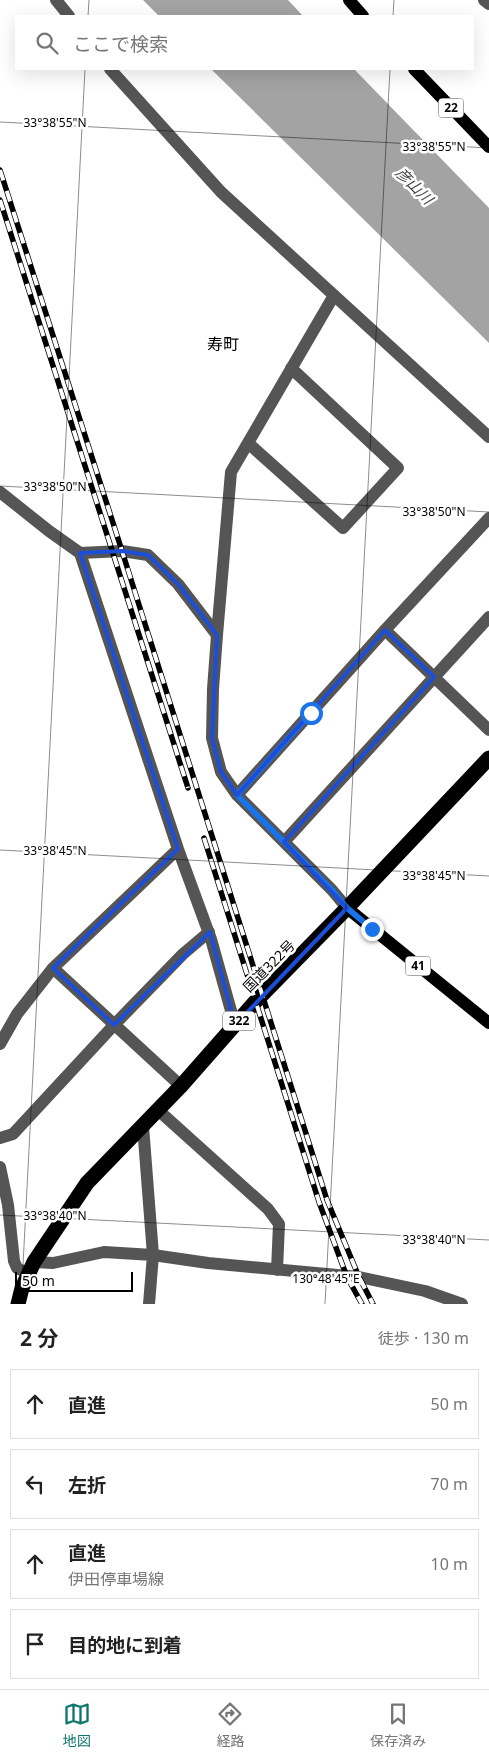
<!DOCTYPE html>
<html lang="ja">
<head>
<meta charset="utf-8">
<style>
	:root { --surface:#fff; --page:#f6f6f6; --text:#222; --muted:#767676; --line:#e0e0e0; --accent:#0f766e }
	body { margin:0; font-family:"Noto Sans","Noto Sans JP",sans-serif; background:var(--page); color:var(--text) }
	.scale { position:absolute; left:15px; bottom:12px; width:118px; box-sizing:border-box; padding-left:5px; border:2px solid #000; border-top:0; font-size:14px; line-height:18px; white-space:nowrap; color:#000; -webkit-text-stroke:4px #fff; paint-order:stroke }
	.stop { position:absolute; width:15px; height:15px; margin:-11px; border:4px solid #1a73e8; border-radius:50%; background:#fff }
	.stop.end { background:#1a73e8; border-color:#fff; box-shadow:0 1px 5px #0008 }
	.list { margin:0; padding:0; list-style:none }
	h2 { display:flex; justify-content:space-between; align-items:center; height:65px; margin:0; padding:0 20px; font-size:21px }
	h2 small { font-size:16px; font-weight:400; color:var(--muted) }
	.list li { display:grid; grid-template-columns:32px 1fr auto; gap:15px; align-items:center; box-sizing:border-box; height:70px; margin:0 10px 10px; padding:0 10px; border:1px solid var(--line); border-radius:0px }
	.list b { display:block; font-size:19px; white-space:nowrap }
	.list p { margin:0; font-size:16px; white-space:nowrap; color:var(--muted) }
	.list em { font-size:16px; font-style:normal; color:var(--muted) }
	.icon { flex:none; width:28px; height:28px; fill:none; stroke:currentColor; stroke-width:2; stroke-linecap:round; stroke-linejoin:round }
	.map { position:relative; flex:none; width:489px; height:1304px; overflow:hidden }
	.search { position:absolute; background:var(--surface); box-shadow:0 5px 20px #0002; left:15px; right:15px; top:15px; height:55px; display:flex; align-items:center; gap:12px; box-sizing:border-box; padding:0 18px; border-radius:0px; color:var(--muted); font-size:19px }
	.sheet { height:385px; background:var(--surface) }
	nav { display:flex; justify-content:space-around; align-items:center; box-sizing:border-box; height:70px; border-top:1px solid var(--line); background:var(--surface); font-size:14px; color:var(--muted) }
	nav a { display:grid; justify-items:center; gap:2px }
	nav .on { color:var(--accent) }
	.map>svg:first-child { display:block }
	.water { fill:#a3a3a3 }
	.lines { fill:none; stroke-linecap:round; stroke-linejoin:round }
	.minor { stroke:#555; stroke-width:12 }
	.major { stroke:#000; stroke-width:12 }
	.highway { stroke:#000; stroke-width:15 }
	.rail-casing { stroke:#000; stroke-width:5.5 }
	.rail { stroke:#fff; stroke-width:4; stroke-dasharray:11; stroke-linecap:butt }
	.route { stroke:#1a73e8; stroke-width:6 }
	.marked { fill:none; stroke:#1d4ed8; stroke-width:4; stroke-linejoin:round }
	.ticks { fill:none; stroke:#000; stroke-width:1; stroke-opacity:0.45 }
	.labels { text-anchor:middle; stroke-width:5; stroke-linejoin:round; paint-order:stroke }
	.shield { fill:#fff; stroke:#4c4c4c; stroke-width:1 }
	.shield-label { font-size:12px; font-weight:bold; fill:#000 }
	.street-label { font-size:14px; fill:#000; stroke:#fff }
	.water-label { font-size:15px; font-style:italic; fill:#444; stroke:#fff }
	.quarter-label { font-size:16px; fill:#000; stroke:#fff }
	.ticks-label { font-size:12px; text-anchor:middle; fill:#000; stroke:#fff; stroke-width:5; stroke-linejoin:round; paint-order:stroke }
</style>
</head>
<body>
<div class="map">
<svg width="489" height="1304" viewBox="0 0 489 1304">
	<rect width="100%" height="100%" fill="#fff"/>
	<path class="water" d="M143,0H288L303,16H159Z
		M211,69H354L489,208V343Z"/>
	<g class="lines">
		<path class="minor" d="M56,0L69,16
			M484,0L489,4
			M110,69L221,192L489,437
			M248,443L343,528L398,468L291,368
			M0,492L49,531L80,553L178,849L211,939L235,1025
			M80,553L122,551L148,555L178,584L217,635L213,689L212,738L221,772L237,795L332,890L347,908
			M385,630L489,730
			M217,635L231,472L333,297
			M237,795L385,630L489,518
			M284,842L489,617
			M53,968L181,1086
			M0,1044L17,1014L53,968L178,849
			M158,1110L268,1209L279,1224L277,1270
			M143,1126L153,1255L149,1304
			M0,1138L13,1134L114,1025L183,954L209,932
			M0,1167L8,1205L14,1261L17,1268L29,1274
			M34,1262L53,1263L104,1252L153,1255L208,1263L359,1277L425,1291L462,1304"/>
		<path class="major" d="M349,0L363,16
			M414,69L489,147
			M347,908L489,1023"/>
		<path class="highway" d="M18,1304L22,1288L34,1262L87,1183L181,1086L255,1002L347,908L489,758"/>
		<defs>
			<path id="rail" d="M0,170L122,551L327,1200L359,1277L373,1304
				M0,200L188,788
				M204,838L319,1202L347,1277L362,1304"/>
		</defs>
		<use href="#rail" class="rail-casing"/>
		<use href="#rail" class="rail"/>
	</g>
	<g class="lines">
		<path class="route" d="M311,713L237,795L332,890L347,908L372,929"/>
	</g>
	<path class="marked" d="M122,551L148,555L178,584L217,635L212,738L221,772L237,795L385,630L434,677L284,842L347,908L235,1025L210,932L114,1025L53,968L178,849L80,553Z"/>
	<path class="ticks" d="M88,16L89,0M393,16L394,0M0,122L489,148M0,486L489,512M0,850L489,876M0,1215L489,1240M21,1304L85,69M325,1304L390,69"/>
	<g class="labels">
		<g class="shield">
			<rect x="438.5" y="98.5" width="25" height="19" rx="4"/>
			<rect x="405.5" y="956.5" width="25" height="19" rx="4"/>
			<rect x="223" y="1011.5" width="32" height="19" rx="4"/>
		</g>
		<g class="shield-label">
			<text x="451" y="112">22</text>
			<text x="418" y="970">41</text>
			<text x="239" y="1025">322</text>
		</g>
		<g class="street-label">
			<text transform="translate(269 966) rotate(-45)" y="5">国道322号</text>
		</g>
		<g class="water-label">
			<text transform="translate(414 186) rotate(45)" y="5">彦山川</text>
		</g>
		<g class="quarter-label">
			<text x="223" y="350">寿町</text>
		</g>
	</g>
	<g class="ticks-label">
		<text x="55" y="127">33°38'55"N</text>
		<text x="434" y="151">33°38'55"N</text>
		<text x="55" y="491">33°38'50"N</text>
		<text x="434" y="516">33°38'50"N</text>
		<text x="55" y="855">33°38'45"N</text>
		<text x="434" y="880">33°38'45"N</text>
		<text x="55" y="1220">33°38'40"N</text>
		<text x="434" y="1244">33°38'40"N</text>
		<text x="326" y="1283">130°48'45"E</text>
	</g>
</svg>
<div class="scale">50 m</div>
<div class="stop" style="left:311px;top:713px"></div>
<div class="stop end" style="left:372px;top:929px"></div>
<div class="search"><svg class="icon" aria-label="search" viewBox="0 0 24 24"><circle cx="10" cy="10" r="6"/><path d="M15 15l6 6"/></svg>ここで検索</div>
</div>
<section class="sheet">
<h2>2 分<small>徒歩 · 130 m</small></h2>
<ul class="list">
<li><svg class="icon" aria-label="ahead" viewBox="0 0 24 24"><path d="M12 20V5M6 11l6-6 6 6"/></svg><div><b>直進</b></div><em>50 m</em></li>
<li><svg class="icon" aria-label="left" viewBox="0 0 24 24"><path d="M17 20v-9H6M10 6l-5 5 5 5"/></svg><div><b>左折</b></div><em>70 m</em></li>
<li><svg class="icon" aria-label="ahead" viewBox="0 0 24 24"><path d="M12 20V5M6 11l6-6 6 6"/></svg><div><b>直進</b><p>伊田停車場線</p></div><em>10 m</em></li>
<li><svg class="icon" aria-label="arrive" viewBox="0 0 24 24"><path d="M6 21V4h12l-3 4 3 4H6"/></svg><div><b>目的地に到着</b></div></li>
</ul>
</section>
<nav>
<a class="on"><svg class="icon" aria-label="map" viewBox="0 0 24 24"><path d="M3 6l6-2 6 2 6-2v14l-6 2-6-2-6 2zM9 4v14M15 6v14"/></svg>地図</a>
<a><svg class="icon" aria-label="directions" viewBox="0 0 24 24"><path d="M12 3l9 9-9 9-9-9zM9 14v-3h6M13 9l2 2-2 2"/></svg>経路</a>
<a><svg class="icon" aria-label="saved" viewBox="0 0 24 24"><path d="M7 4h10v16l-5-4-5 4z"/></svg>保存済み</a>
</nav>
</body>
</html>
